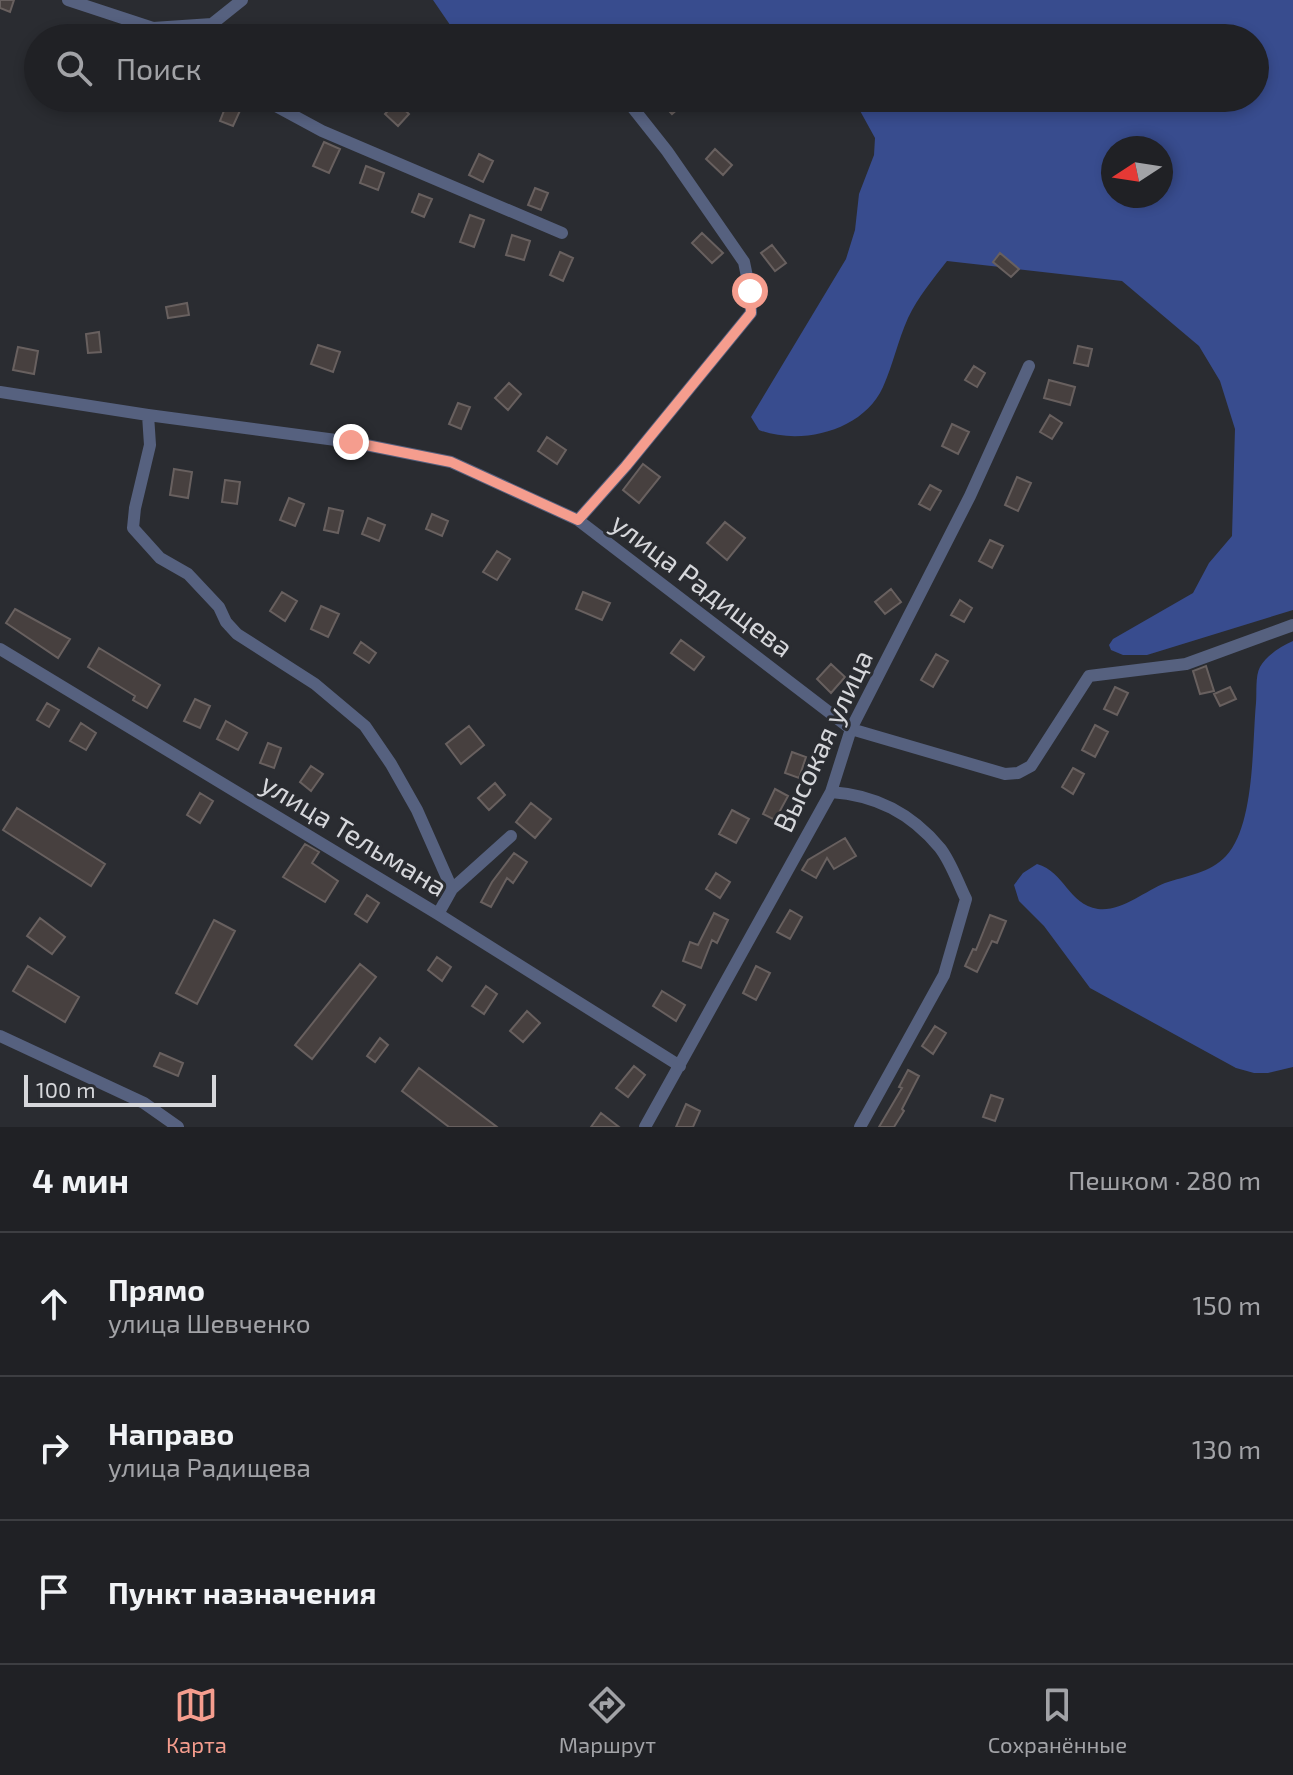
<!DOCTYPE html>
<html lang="ru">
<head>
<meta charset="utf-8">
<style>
	:root { --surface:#202125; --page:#2d2e32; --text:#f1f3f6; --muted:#a2a3a7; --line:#3d3e42; --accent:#f59d8e }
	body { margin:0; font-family:"Exo 2",sans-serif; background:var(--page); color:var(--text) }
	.compass { position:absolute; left:1101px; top:136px; width:72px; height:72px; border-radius:50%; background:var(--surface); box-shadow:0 4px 12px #0003; rotate:258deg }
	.scale { position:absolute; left:24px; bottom:20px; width:192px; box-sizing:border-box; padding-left:8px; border:4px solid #d6d7db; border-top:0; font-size:22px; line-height:28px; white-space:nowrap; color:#d6d7db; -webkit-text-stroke:6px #2a2c31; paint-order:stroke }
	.stop { position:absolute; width:24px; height:24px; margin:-18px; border:6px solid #f59d8e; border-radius:50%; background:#fff }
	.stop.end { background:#f59d8e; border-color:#fff; box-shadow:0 2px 8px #0008 }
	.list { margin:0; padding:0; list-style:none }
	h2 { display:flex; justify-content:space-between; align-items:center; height:104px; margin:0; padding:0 32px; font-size:34px }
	h2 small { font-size:26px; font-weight:400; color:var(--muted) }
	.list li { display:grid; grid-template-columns:52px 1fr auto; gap:24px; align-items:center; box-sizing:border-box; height:144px; padding:0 32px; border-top:2px solid var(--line) }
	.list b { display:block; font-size:30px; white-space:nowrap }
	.list p { margin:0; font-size:26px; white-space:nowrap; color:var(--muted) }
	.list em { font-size:26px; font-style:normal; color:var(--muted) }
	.icon { flex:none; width:44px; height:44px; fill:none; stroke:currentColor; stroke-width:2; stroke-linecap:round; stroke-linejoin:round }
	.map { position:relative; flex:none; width:1293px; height:1127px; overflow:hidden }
	.search { position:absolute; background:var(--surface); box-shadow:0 4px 12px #0003; left:24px; right:24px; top:24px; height:88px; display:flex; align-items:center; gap:20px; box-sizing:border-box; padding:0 28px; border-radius:44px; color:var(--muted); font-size:30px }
	.sheet { height:536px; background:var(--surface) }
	nav { display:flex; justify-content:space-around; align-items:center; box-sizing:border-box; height:112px; border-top:2px solid var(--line); background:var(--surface); font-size:22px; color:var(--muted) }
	nav a { display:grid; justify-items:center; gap:4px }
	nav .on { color:var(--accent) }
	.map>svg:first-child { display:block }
	.forest { fill:#384c8e; fill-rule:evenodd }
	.building { fill:#47403f; stroke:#68605f; stroke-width:2 }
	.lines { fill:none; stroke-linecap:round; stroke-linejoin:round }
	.minor { stroke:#56617f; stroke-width:12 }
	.route { stroke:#f59d8e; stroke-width:10 }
	.labels { text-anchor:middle; stroke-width:6; stroke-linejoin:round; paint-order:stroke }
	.street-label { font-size:28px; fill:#d6d7db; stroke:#2a2c31 }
</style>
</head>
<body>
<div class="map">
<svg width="1293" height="1127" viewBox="0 0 1293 1127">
	<rect width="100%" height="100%" fill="#2a2c31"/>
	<path class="forest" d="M433,0H1293V610L1147,655H1123L1111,650L1109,645L1113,639L1193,593L1209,563L1232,536L1235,429L1220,381L1199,346L1122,281L947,261C933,279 918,297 908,318C898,340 893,365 883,387C863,431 801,446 759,430L751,417L846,259L855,230L859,194L874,155L875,138L853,98H1255V38H459ZM1113,148H1161V196H1113Z
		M1293,641V1067L1268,1073H1254L1236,1068L1090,988L1044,926L1019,901L1014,885L1023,873L1037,864C1065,872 1068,904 1098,909C1121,912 1145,891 1165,883C1186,876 1210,873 1226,856C1255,825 1252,745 1256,703C1257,693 1255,676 1260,667C1267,655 1281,646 1293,641Z"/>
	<path class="building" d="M0,0H14L10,12L0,8Z
		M229,98L243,104L233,126L220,121Z
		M657,98H671L680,107L672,114Z
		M396,102L409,114L398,126L385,114Z
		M324,142L340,149L329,173L313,166Z
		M715,149L732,165L723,175L706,159Z
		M479,154L493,161L483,182L469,175Z
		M366,166L384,173L378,190L360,183Z
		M535,188L548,193L541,210L528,205Z
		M419,194L432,199L424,217L412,212Z
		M470,215L484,220L474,247L460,242Z
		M702,233L723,253L712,263L692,243Z
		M512,235L530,241L524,260L506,255Z
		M772,245L786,263L775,271L761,253Z
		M560,252L573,258L563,281L550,275Z
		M1000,253L1019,269L1011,277L993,262Z
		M187,303L189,315L168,318L166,307Z
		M99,332L101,352L88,353L86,334Z
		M318,345L340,352L333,372L311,364Z
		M1078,346L1092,349L1088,366L1074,363Z
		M18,347L38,351L34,374L13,370Z
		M974,366L985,373L977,387L965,380Z
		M1049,380L1075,387L1070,405L1044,398Z
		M509,383L521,394L508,410L495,398Z
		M458,403L470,407L461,429L449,424Z
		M1050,415L1062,423L1052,439L1040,432Z
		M952,424L969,432L958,454L942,446Z
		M547,437L566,450L557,464L538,451Z
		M643,464L660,477L639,503L623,490Z
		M174,469L192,472L188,498L170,495Z
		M1017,477L1031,483L1018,511L1005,505Z
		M225,480L240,482L237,504L222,502Z
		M930,485L941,491L930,510L919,504Z
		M289,498L304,504L295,526L280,520Z
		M329,508L343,511L338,533L324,530Z
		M432,514L448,521L442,536L426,529Z
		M368,518L385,525L379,541L362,534Z
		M725,522L745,538L727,560L707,543Z
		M990,540L1003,546L992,568L979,561Z
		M497,551L510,559L497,580L483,572Z
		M891,589L901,602L885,614L875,602Z
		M282,592L297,601L285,621L270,611Z
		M583,592L610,603L602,620L576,609Z
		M960,600L972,608L964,622L951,615Z
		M321,606L339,614L328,637L311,629Z
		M15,609L70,639L58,658L6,623Z
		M681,640L704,657L694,670L671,653Z
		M361,642L376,653L369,663L354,653Z
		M99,648L160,685L147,708L133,700L135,696L88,667Z
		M936,654L948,661L933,687L921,680Z
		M831,664L845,677L831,693L817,679Z
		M1206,666L1214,691L1200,694L1193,671Z
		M1115,687L1128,693L1117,715L1104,709Z
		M1230,687L1236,699L1220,706L1214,694Z
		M195,699L210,706L200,728L184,721Z
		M47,703L59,710L49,727L37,720Z
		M226,721L247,733L238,750L217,739Z
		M81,723L96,733L86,750L70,741Z
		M1095,725L1108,732L1095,757L1082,750Z
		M469,726L484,745L461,764L446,744Z
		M268,743L281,748L274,768L260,763Z
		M792,752L806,757L799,778L785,773Z
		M311,766L323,774L311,791L300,782Z
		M1073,768L1084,774L1073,794L1062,787Z
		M495,783L505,795L489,810L478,798Z
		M775,789L788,796L775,820L763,814Z
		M200,793L213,801L200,823L187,815Z
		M531,803L551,819L535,838L516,822Z
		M17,808L105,864L91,886L3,830Z
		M732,810L749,819L736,843L719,834Z
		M845,838L856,856L834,869L827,858L816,878L802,870L808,860Z
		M305,844L319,852L312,863L338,881L325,902L283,877Z
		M514,853L527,862L513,883L507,878L491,907L481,902L492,882Z
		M716,873L730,882L720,898L706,889Z
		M367,895L379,903L367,922L355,914Z
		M790,910L802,917L790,939L777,932Z
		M714,913L728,920L717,943L712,940L701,968L683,961L690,942L698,945Z
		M990,915L1006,921L997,943L992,941L977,972L965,966L973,949L976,950Z
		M40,918L65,937L52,954L27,936Z
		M214,920L235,931L197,1004L176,993Z
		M437,957L451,967L442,981L428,970Z
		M360,964L376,977L312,1059L295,1045Z
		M28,966L79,997L65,1022L13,991Z
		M756,966L770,973L756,1000L743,993Z
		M486,986L497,994L484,1014L472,1006Z
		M662,991L685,1005L676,1021L653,1006Z
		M527,1011L540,1023L523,1042L510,1031Z
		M935,1026L946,1033L933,1054L922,1046Z
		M380,1038L388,1045L375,1062L367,1056Z
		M160,1053L183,1063L178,1076L154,1066Z
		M634,1066L645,1075L628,1097L616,1088Z
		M419,1068L497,1127H449L402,1091Z
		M908,1070L919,1076L902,1109L904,1111L894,1127H879L902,1088L899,1087Z
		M991,1095L1003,1099L995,1121L983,1117Z
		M686,1104L700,1111L693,1127H676Z
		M601,1113L619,1127H591Z"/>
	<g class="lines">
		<path class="minor" d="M68,0L153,28L165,38
			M153,28L212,24L242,0
			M261,98L322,131L562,233
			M0,392L148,415L351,442L451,462L578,520L851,729L1005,774L1018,773L1031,766L1089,676L1186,664L1293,625
			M148,415L150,445L135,508L133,528L160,558L188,574L219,607L226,622L237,634L315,684L365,726L391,764L417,810L452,889
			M578,520L626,466L751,313L750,291L744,262L667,151L625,98
			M0,649L438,914L680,1066
			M831,792C876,795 911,813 940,848C951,862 958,883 966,899L944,975L860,1127
			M438,914L452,889L511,836
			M0,1036L144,1103L178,1127
			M645,1127L831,792L851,729L970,496L1029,366"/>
	</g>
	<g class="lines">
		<path class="route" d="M351,442L451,462L578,520L626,466L751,313L750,291"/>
	</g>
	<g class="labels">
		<g class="street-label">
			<text transform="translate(702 585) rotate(37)" y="10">улица Радищева</text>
			<text transform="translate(823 741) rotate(-65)" y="10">Высокая улица</text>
			<text transform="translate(354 835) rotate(31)" y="10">улица Тельмана</text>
		</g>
	</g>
</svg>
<svg class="compass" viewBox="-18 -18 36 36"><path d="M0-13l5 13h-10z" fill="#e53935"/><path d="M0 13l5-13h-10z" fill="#a2a3a7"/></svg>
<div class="scale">100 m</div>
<div class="stop" style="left:750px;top:291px"></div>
<div class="stop end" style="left:351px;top:442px"></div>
<div class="search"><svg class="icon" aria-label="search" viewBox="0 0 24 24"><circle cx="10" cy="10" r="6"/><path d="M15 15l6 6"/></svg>Поиск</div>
</div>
<section class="sheet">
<h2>4 мин<small>Пешком · 280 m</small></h2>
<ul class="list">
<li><svg class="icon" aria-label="ahead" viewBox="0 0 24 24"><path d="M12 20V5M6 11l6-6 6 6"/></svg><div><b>Прямо</b><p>улица Шевченко</p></div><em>150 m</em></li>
<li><svg class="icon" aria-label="right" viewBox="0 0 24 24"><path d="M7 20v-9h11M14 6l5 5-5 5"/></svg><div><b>Направо</b><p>улица Радищева</p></div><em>130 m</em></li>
<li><svg class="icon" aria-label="arrive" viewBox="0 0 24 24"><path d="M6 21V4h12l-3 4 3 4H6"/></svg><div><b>Пункт назначения</b></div></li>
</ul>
</section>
<nav>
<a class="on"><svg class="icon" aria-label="map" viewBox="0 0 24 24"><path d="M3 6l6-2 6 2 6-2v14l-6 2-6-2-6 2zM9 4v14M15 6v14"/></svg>Карта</a>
<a><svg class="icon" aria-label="directions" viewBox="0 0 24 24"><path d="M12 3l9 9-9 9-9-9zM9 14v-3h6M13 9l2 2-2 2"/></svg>Маршрут</a>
<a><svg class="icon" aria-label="saved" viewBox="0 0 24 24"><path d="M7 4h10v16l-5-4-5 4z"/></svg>Сохранённые</a>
</nav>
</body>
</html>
